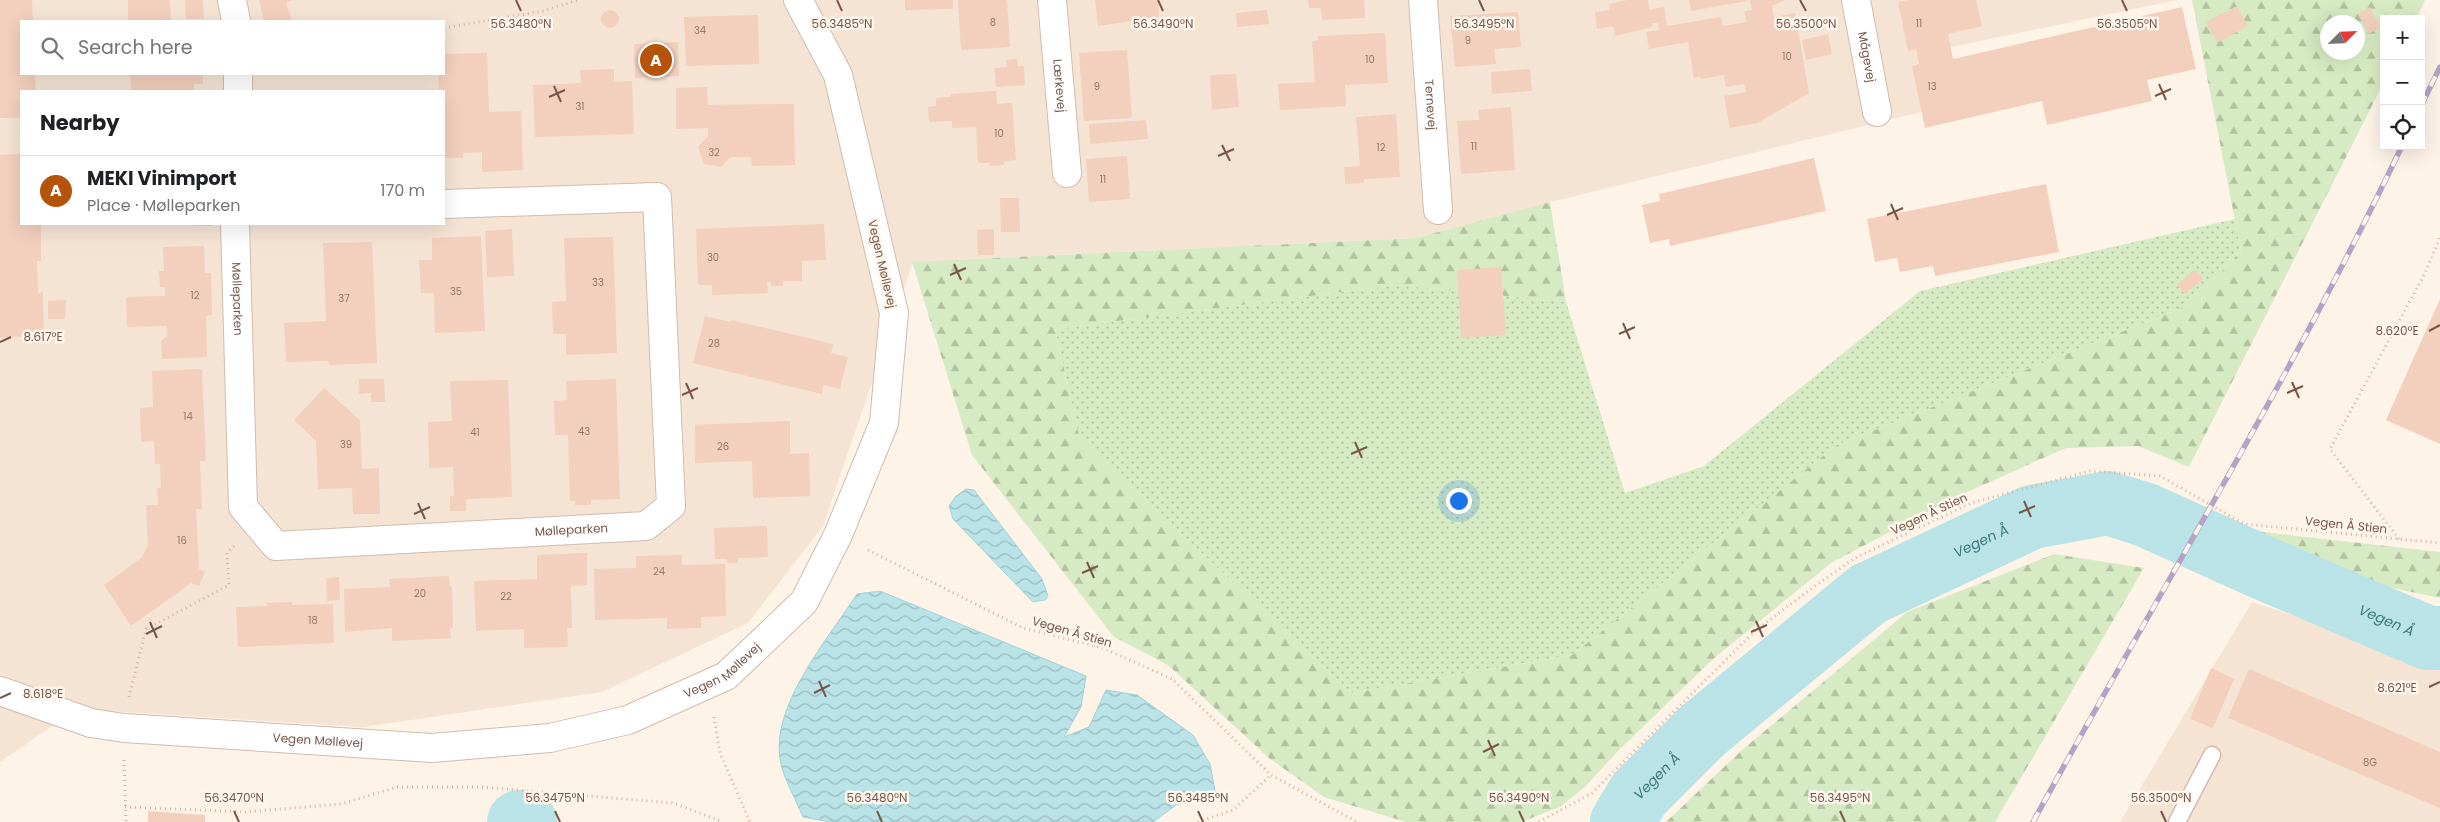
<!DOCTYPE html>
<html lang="en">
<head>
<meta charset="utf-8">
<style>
	:root { --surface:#fff; --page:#f2f2f2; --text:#202124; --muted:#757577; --line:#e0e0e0; --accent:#b45309 }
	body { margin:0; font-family:Poppins,sans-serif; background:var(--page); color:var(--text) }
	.controls { position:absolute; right:15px; top:15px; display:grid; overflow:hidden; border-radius:0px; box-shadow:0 5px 20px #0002 }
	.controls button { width:45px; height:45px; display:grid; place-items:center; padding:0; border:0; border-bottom:1px solid var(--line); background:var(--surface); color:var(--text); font:25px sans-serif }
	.compass { position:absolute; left:2320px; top:15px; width:45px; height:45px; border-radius:50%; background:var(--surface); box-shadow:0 5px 20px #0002; rotate:66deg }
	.you { position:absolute; left:1458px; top:500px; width:18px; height:18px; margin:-12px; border:4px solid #fff; border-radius:50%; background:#1a73e8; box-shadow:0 0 0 8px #1a73e833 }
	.badge { display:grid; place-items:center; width:32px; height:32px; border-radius:50%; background:var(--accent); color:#fff; font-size:16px; font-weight:700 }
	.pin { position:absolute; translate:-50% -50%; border:2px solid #fff; box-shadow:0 1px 5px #0006 }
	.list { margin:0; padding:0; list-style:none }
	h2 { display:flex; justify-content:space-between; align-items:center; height:65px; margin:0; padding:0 20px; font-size:21px }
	h2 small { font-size:16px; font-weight:400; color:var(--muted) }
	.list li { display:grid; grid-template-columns:32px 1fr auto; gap:15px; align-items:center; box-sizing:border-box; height:70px; padding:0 20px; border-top:1px solid var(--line) }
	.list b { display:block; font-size:19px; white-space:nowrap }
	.list p { margin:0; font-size:16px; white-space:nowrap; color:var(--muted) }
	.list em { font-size:16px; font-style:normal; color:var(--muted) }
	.icon { flex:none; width:28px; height:28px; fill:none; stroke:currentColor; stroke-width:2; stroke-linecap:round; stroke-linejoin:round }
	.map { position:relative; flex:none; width:2440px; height:822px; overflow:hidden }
	.search { position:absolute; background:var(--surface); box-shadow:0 5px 20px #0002; left:20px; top:20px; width:425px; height:55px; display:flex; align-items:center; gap:12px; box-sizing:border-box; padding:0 18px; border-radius:0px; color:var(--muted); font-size:19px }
	.panel { position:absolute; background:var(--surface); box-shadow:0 5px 20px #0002; left:20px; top:90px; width:425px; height:135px; border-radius:0px }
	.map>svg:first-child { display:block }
	.residential { fill:#f5e4d4; fill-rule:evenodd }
	.grass { fill:url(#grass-dots) }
	.forest { fill:url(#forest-firs); fill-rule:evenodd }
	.water { fill:url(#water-waves); stroke:#9fd4da }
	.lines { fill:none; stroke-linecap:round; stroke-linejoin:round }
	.river { stroke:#b9e3e7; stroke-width:64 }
	.building { fill:#f3cfbd }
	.lane-casing { stroke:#d1bcae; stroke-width:19 }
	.street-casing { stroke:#d1bcae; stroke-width:30 }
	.path { stroke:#d8b29f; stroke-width:3; stroke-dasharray:1 4; stroke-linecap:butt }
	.lane { stroke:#fff; stroke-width:16 }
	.street { stroke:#fff; stroke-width:28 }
	.rail-casing { stroke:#b5a3c7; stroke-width:5.5 }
	.rail { stroke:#fff7ed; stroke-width:4; stroke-dasharray:11; stroke-linecap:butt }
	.ticks { fill:none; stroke:#77574a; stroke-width:2 }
	.labels { text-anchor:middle; stroke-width:5; stroke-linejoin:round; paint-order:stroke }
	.number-label { font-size:10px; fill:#967567 }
	.street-label { font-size:12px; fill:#77574a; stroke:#fff7ed }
	.water-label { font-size:14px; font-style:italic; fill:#3c767d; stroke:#fff7ed }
	.ticks-label { font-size:12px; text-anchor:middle; fill:#77574a; stroke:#fff7ed; stroke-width:5; stroke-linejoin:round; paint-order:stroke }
</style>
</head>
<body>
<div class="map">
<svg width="2440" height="822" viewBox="0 0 2440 822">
	<defs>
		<pattern id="grass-dots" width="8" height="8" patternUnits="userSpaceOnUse" patternTransform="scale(1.25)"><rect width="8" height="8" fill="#d6ebc3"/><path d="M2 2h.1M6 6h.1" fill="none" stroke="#b2c1a0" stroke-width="1.8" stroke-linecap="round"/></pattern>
		<pattern id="forest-firs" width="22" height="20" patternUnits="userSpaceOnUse" patternTransform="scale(1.25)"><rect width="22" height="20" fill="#d6ebc3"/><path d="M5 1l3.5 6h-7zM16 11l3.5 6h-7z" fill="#b2c1a0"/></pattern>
		<pattern id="water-waves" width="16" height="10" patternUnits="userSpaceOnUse" patternTransform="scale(1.25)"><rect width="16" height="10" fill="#b9e3e7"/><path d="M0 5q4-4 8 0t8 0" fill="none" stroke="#9bbbbd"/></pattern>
	</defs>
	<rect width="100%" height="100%" fill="#fdf3e6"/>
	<path class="residential" d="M0,0H2177L1951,47L1912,66L1922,112L1550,202L1416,238L913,262L823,526L748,623L602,692L363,727L77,709L0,762ZM21,21H444V74H21ZM21,91H444V224H21Z
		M2252,602L2432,660H2440V822H2120Z"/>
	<path class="grass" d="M2235,219L2241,251L2189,305L1837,445L1572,655L1351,693L1080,439L1055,329L1396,285L1566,302L1625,493L1704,466L1920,291Z"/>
	<path class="forest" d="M2192,0H2425L2416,19H2384V82L2189,467L2138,446L2066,448L1958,496L1831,563L1713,659L1617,752L1586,786L1560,807L1521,822H1406L1324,797L1269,758L1168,665L1114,637L972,455L912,262L1416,238L1550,202L1566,302L1396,285L1055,329L1080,439L1351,693L1572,655L1837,445L2189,305L2241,251ZM2328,22H2358V52H2328Z
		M2227,528L2440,552V598L2388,587Z
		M2054,554L2144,568L1995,822H1666L1742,750L1907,612Z"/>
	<path class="water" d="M966,489L974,490L1042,579L1048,596L1045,600L1033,602L953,519L949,506L955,497Z
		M880,591L1086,676L1081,707L1064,737L1089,727L1106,690L1137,695L1193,735L1210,764L1215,791L1176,805L1153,822H831L803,817C796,800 785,781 781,764C768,708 828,639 857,594Z"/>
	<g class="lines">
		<g class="river">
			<path d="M519,822H525"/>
			<path id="s1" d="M1622,822L1639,794L1702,731L1868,594L2032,517L2108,503L2146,515L2259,566L2428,638H2440"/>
		</g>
	</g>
	<path class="building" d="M0,0H32L33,21H21V74H35L36,91H21V118H0Z
		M128,0H170L171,21H128Z
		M185,0H203L204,19H186Z
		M259,0H293L286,3L292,21H264Z
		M905,0H953V9L905,10Z
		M958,0H1007L1010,47L961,50Z
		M1095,0H1158L1159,17L1098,26Z
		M1308,0H1364L1365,18L1322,20L1321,8H1309Z
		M1627,0H1648L1649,10L1664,7L1667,26L1721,17L1723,26L1747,22L1744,11L1752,10L1750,0H1785L1772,6L1774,17L1795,13L1809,93L1757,123L1730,128L1724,96L1746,92L1744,84L1726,87L1724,75L1701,79L1700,77L1694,78L1688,42L1649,49L1646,32L1659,30L1658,23H1652V27L1615,36L1613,26L1597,29L1595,12L1610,10L1609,4Z
		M1689,0H1747V1L1691,11Z
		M1908,0H1976L1982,26L1948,34L1953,59L2182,7L2196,69L2147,80L2152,101L2047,125L2042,101L1925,128L1912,66L1919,64L1916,49L1908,51L1898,2Z
		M2237,6L2248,26L2217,43L2206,22Z
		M2370,7L2380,27L2369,34L2358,14Z
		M601 19a9 9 0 1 1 18 0a9 9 0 1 1-18 0Z
		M1267,10L1269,24L1237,27L1236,13Z
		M1518,12L1521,47L1494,49L1496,64L1455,67L1450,16Z
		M758,15L759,64L686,66L684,17Z
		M1385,33L1388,83L1345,85L1346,106L1280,110L1278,84L1315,82L1312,41L1318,40V36Z
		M1828,34L1832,54L1806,60L1802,40Z
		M678,42L679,76L635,78L634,44Z
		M1127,50L1132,118L1084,121L1079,53Z
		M487,53L489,112L521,111L523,170L482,172V152L463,153V158H444V91H439L438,74H444V54Z
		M1017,59L1018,66H1024L1025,85L996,87L994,68L1007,67L1006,60Z
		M614,69V82L632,81L634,134L535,137L533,85L581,83L580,70Z
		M1530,69L1532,91L1492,94L1491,72Z
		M130,74H203V84H194V91H131Z
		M1236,74L1239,107L1212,110L1210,75Z
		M707,87L708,105L794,104L795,165L752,166L751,157H730L721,167L704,164L698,147L708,136V128L676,129V88Z
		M996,91L997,104L1012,103L1016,160L1004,161V165L990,166V163H978L976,127L952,128V121L929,122L928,107L936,106V98L950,97V94Z
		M1511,107L1515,170L1461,174L1457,121L1479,120L1478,110Z
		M1396,114L1400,177L1364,179V183L1345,184L1344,167L1360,166L1356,117Z
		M1146,120L1148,139L1090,144L1089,124Z
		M21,154V224H41V261H37L38,293L43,292L44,336L0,337V155Z
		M1127,156L1130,199L1089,202L1086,159Z
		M1814,158L1826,211L1670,246L1669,239L1650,243L1642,205L1660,201L1659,194Z
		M2046,184L2059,252L1935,276L1933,266L1900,272L1897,258L1875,262L1867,219Z
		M1000,198H1019L1020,232H1001Z
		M194,224H212V226H194Z
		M824,224L826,260L802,261V281H783V286H771V282H767L768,293L712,295V285H698L696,229Z
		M512,229L514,276L487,277L485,231Z
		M994,229V255H978L977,230Z
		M481,236L485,331L435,333L434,293H421L419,260H432V238Z
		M613,237L617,353L566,355V334H553L552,302L566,301L564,238Z
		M372,242L377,363L329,365L328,361L286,362L284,323L326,321L323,243Z
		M204,246L205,273H211L212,315L206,316L207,357L162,359L161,341L167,336V326L127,327L126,297L165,296V287H160L159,271H164L163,247Z
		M1501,267L1506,335L1461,338L1457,270Z
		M2195,270L2203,279L2185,294L2177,285Z
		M2440,299V444L2386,420Z
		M66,300L65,319H48V301Z
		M705,316L731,322V320L833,344L831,353L848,357L840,389L823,385L822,394L693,363Z
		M202,369L206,461H200L202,509H196L199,569L205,572L199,586L191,583L131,626L104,585L141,558L148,546L146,505H158L157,488H161L160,464H155L154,441L141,442L140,408L153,407L152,371Z
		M359,379H384L385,402H371V393L359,394Z
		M616,379L620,499L591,500V505H575V501H570L568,435H555L554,401L567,400L566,381Z
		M508,380L512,497L466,499V511H450V496H454L453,467L429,468L428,422L452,421L450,381Z
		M324,388L360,420L362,469L379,468L380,514H353L352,488L318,489L316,441L294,420Z
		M790,421V454L809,453L810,496L753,498L752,461L695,463V425Z
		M767,526L768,557L738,558V563H727V559H715L714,528Z
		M587,553V585L571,586L572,628H567L568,647L524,648V629L476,631L474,581L537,579V555Z
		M682,555V565L725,564L726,616L701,617V628L667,629V618L595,620L594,569L636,568V556Z
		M449,576L450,587H452L453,628H450L451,638L392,641V628L345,632L344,589L390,587L389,579Z
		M339,577L340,600L327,601L326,578Z
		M292,602V605L333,604L334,643L238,647L236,607L268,606L267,603Z
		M2211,668L2234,679L2213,728L2190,719Z
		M2249,669L2440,752V808L2228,718Z
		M148,811L205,815V822H148Z"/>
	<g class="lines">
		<defs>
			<path id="lane" d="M2177,822L2212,755"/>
			<g id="street">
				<path d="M232,0L236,21"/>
				<path id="s2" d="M1052,0L1067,173"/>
				<path id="s3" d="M1423,0L1438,210"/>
				<path id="s4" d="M1856,0L1877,112"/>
				<path d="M238,91V74"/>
				<path id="s5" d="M235,224L243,507L276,546L646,526L671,506L657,197L444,204"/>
				<path id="s6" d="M0,691L91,723L124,728L432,748L550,738L628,720L726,676L804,602L838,535L884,423L894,313L838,75L798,0"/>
			</g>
		</defs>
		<use href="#lane" class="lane-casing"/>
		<use href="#street" class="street-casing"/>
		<path class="path" d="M444,28L543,11L578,0
			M2399,539L2330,449L2423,277L2440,238
			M868,550L1023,628L1103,648L1172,679L1271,775L1357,822
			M129,697L146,629L229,585L227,553L235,545
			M714,717L720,753L750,822
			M124,760L126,822
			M125,807L245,812L341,804L397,787H481L673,803L723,822
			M1198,822L1233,810L1271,775
			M1539,822L1592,793L1756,630L1819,583L1855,558L1971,503L2090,471L2160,476L2244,524L2440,543"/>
		<use href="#lane" class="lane"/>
		<use href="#street" class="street"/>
		<defs>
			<path id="rail" d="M2421,106L2440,67
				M2033,822C2156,597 2291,378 2402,146"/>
		</defs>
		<use href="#rail" class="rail-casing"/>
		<use href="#rail" class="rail"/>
	</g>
	<path class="ticks" d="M516,0L521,11M837,0L842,11M1158,0L1163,11M1479,0L1484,11M1800,0L1806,11M2122,0L2127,11M2159,84L2166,100M554,86L561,102M2155,96L2171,89M549,97L565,90M1222,145L1230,161M1218,156L1234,149M1891,204L1898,220M1887,215L1903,208M954,264L961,280M950,275L966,268M1623,323L1630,339M2429,331L2440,325M1619,334L1635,327M0,342L11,337M2292,382L2299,398M686,383L693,399M2287,393L2303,386M682,395L698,388M1355,442L1362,458M1351,454L1367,447M2024,501L2031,517M418,503L425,519M2019,513L2035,506M414,514L430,507M1087,562L1094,578M1082,573L1098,566M1756,621L1763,637M150,622L157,638M1751,632L1767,625M146,634L162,626M819,681L826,697M2429,687L2440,682M814,693L830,685M0,698L11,693M1488,740L1495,756M1483,752L1499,744M234,811L239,822M555,811L560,822M877,811L882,822M1198,811L1203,822M1519,811L1524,822M1840,811L1845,822M2161,811L2166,822"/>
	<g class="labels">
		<g class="number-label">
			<text x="993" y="26">8</text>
			<text x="1919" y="27">11</text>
			<text x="700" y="34">34</text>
			<text x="1468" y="44">9</text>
			<text x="1787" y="60">10</text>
			<text x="1370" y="63">10</text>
			<text x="1097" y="90">9</text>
			<text x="1932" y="90">13</text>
			<text x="580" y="110">31</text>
			<text x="999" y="137">10</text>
			<text x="1474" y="150">11</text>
			<text x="1381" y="151">12</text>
			<text x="714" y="156">32</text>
			<text x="1103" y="183">11</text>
			<text x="713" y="261">30</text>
			<text x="598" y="286">33</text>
			<text x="456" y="295">35</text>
			<text x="195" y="299">12</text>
			<text x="344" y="302">37</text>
			<text x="714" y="347">28</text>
			<text x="188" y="420">14</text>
			<text x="584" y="435">43</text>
			<text x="475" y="436">41</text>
			<text x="346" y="448">39</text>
			<text x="723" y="450">26</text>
			<text x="182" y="544">16</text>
			<text x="659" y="575">24</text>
			<text x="420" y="597">20</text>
			<text x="506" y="600">22</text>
			<text x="313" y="624">18</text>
			<text x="2370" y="766">8G</text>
		</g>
		<g class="street-label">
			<text dy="4" stroke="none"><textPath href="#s4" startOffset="58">Mågevej</textPath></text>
			<text dy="4" stroke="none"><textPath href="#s2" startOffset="86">Lærkevej</textPath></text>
			<text dy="4" stroke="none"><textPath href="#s3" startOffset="105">Ternevej</textPath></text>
			<text transform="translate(882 264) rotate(77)" y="4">Vegen Møllevej</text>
			<text dy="4" stroke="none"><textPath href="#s5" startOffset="75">Mølleparken</textPath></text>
			<text transform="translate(1929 514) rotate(-25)" y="4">Vegen Å Stien</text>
			<text transform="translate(2346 525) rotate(6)" y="4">Vegen Å Stien</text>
			<text dy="4" stroke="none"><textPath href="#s5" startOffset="630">Mølleparken</textPath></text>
			<text transform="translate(1072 632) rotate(16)" y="4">Vegen Å Stien</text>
			<text dy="4" stroke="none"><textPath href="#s6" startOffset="744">Vegen Møllevej</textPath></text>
			<text dy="4" stroke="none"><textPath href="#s6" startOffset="324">Vegen Møllevej</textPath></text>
		</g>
		<g class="water-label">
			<text dy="5" stroke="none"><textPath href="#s1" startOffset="462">Vegen Å</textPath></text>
			<text dy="5" stroke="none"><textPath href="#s1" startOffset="898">Vegen Å</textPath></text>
			<text dy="5" stroke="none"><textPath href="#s1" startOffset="58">Vegen Å</textPath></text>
		</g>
	</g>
	<g class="ticks-label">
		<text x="521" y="28">56.3480°N</text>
		<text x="842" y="28">56.3485°N</text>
		<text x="1163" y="28">56.3490°N</text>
		<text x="1484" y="28">56.3495°N</text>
		<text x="1806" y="28">56.3500°N</text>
		<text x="2127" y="28">56.3505°N</text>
		<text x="2397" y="335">8.620°E</text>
		<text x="43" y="341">8.617°E</text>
		<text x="2397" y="692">8.621°E</text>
		<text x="43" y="698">8.618°E</text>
		<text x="234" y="802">56.3470°N</text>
		<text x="555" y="802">56.3475°N</text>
		<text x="877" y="802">56.3480°N</text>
		<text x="1198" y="802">56.3485°N</text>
		<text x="1519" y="802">56.3490°N</text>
		<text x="1840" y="802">56.3495°N</text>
		<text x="2161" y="802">56.3500°N</text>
	</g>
</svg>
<div class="controls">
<button>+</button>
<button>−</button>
<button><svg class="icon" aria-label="locate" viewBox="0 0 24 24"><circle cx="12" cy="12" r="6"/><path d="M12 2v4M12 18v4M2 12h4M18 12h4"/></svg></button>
</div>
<svg class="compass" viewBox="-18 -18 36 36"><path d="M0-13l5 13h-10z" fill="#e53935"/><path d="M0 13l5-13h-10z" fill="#757577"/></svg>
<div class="you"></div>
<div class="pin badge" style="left:656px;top:60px">A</div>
<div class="search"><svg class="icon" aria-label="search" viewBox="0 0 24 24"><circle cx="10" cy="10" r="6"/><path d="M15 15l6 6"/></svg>Search here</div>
<section class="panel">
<h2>Nearby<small></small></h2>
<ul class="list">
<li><span class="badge">A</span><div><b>MEKI Vinimport</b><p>Place · Mølleparken</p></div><em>170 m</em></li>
</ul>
</section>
</div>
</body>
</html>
